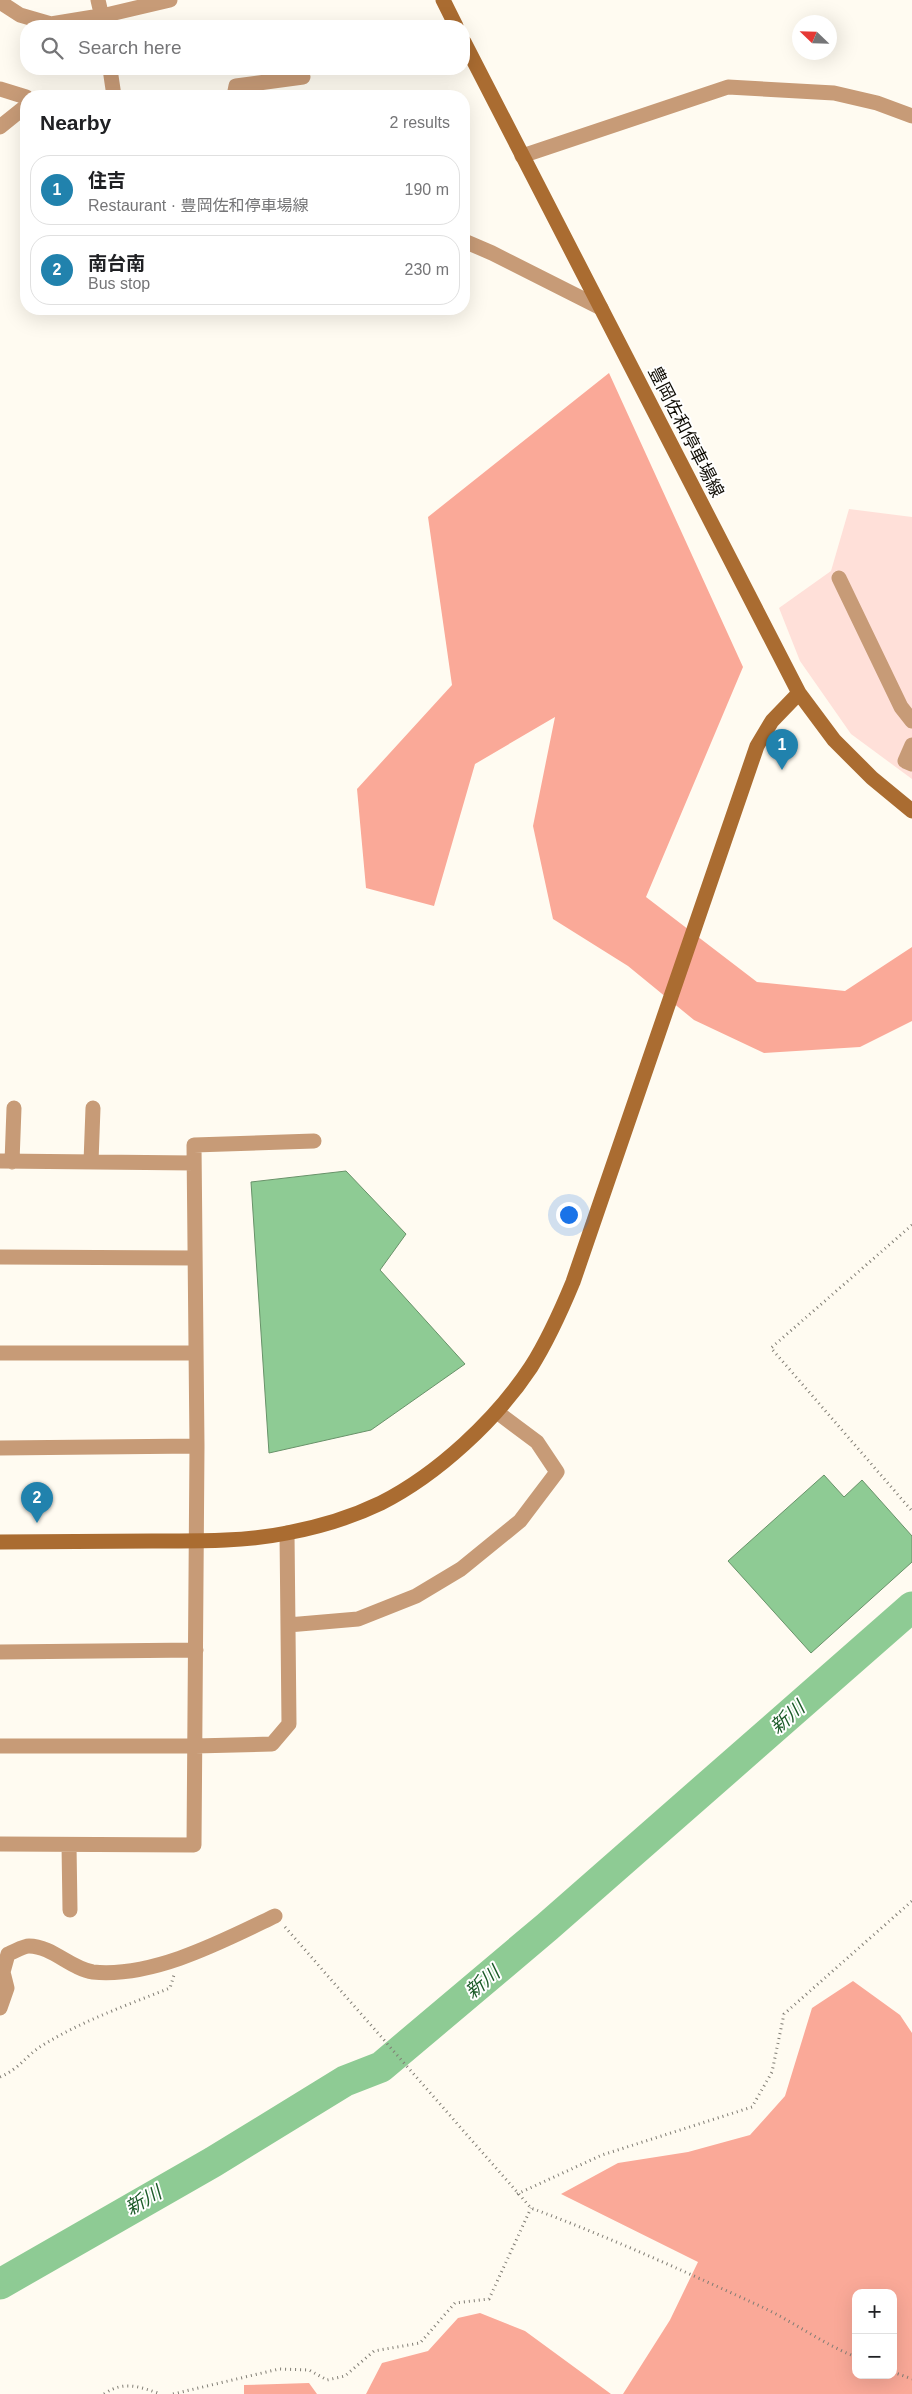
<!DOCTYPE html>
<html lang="en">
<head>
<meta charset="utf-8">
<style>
	:root { --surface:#fff; --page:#f2f2f2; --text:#202124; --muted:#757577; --line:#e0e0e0; --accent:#2182ad }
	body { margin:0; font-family:Helvetica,"Noto Sans JP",sans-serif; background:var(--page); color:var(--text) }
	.controls { position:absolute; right:15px; bottom:15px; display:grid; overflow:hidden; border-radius:10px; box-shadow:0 5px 20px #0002 }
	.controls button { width:45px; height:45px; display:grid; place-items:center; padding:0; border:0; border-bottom:1px solid var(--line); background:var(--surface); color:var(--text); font:25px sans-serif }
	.compass { position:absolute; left:792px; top:15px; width:45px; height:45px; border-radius:50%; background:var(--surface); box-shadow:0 5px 20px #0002; rotate:293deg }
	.you { position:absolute; left:568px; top:1214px; width:18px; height:18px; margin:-12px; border:4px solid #fff; border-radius:50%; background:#1a73e8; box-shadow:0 0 0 8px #1a73e833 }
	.badge { display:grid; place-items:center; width:32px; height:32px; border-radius:50%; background:var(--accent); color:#fff; font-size:16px; font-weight:700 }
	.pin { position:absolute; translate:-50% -41px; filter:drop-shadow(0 1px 2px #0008) }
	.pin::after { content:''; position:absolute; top:26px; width:18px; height:15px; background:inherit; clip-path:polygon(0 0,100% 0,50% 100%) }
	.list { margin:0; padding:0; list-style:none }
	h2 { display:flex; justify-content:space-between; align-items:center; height:65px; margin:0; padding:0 20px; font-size:21px }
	h2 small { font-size:16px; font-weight:400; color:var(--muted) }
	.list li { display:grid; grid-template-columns:32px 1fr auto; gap:15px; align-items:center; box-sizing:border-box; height:70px; margin:0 10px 10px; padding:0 10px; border:1px solid var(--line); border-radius:20px }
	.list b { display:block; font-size:19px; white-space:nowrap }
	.list p { margin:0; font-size:16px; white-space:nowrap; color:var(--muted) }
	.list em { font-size:16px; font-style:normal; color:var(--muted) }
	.icon { flex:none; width:28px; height:28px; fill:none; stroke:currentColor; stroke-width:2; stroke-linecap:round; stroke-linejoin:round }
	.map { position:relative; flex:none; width:912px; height:2394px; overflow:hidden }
	.search { position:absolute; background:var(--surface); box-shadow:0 5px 20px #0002; left:20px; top:20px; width:450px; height:55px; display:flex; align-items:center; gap:12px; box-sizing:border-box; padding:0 18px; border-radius:20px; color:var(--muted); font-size:19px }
	.panel { position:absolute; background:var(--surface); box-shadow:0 5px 20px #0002; left:20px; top:90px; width:450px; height:225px; border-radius:20px }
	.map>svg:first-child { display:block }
	.green { fill:#ffe0d9 }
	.forest { fill:#faa998; fill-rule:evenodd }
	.water { fill:#8ecb94; stroke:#689269 }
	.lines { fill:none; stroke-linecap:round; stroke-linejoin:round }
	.river { stroke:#8ecb94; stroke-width:31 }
	.path { stroke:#807d74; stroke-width:3; stroke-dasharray:1 4; stroke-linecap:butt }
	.street { stroke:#c79b77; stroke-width:15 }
	.secondary { stroke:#aa6c31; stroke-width:15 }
	.labels { text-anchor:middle; stroke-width:4; stroke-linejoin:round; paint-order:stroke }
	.street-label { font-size:18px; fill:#110e06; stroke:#fff }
	.water-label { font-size:19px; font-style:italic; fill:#1c5b29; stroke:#fff }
</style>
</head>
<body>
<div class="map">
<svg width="912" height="2394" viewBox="0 0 912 2394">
	<rect width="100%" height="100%" fill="#fffbf1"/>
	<path class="green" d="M849,509L912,517V779L851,734L800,661L779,608L831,571Z"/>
	<path class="forest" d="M609,373L743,667L646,897L757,982L845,991L912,947V1021L860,1047L764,1053L694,1020L628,966L553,919L533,826L555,717L475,764L434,906L366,888L357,789L452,685L428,517Z
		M853,1981L900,2015L912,2033V2394H623L670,2320L698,2262L561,2194L618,2163L688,2152L750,2135L785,2096L812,2008ZM856,2293H893V2375H856Z
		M480,2313L525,2331L611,2394H366L382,2363L428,2351L458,2318Z
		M309,2383L317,2394H244V2385Z"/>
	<path class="water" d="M346,1171L406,1234L380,1270L465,1364L371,1430L269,1453L251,1182Z
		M824,1475L844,1497L862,1480L912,1536V1562L811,1653L728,1561Z"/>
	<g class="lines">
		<path class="river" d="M0,2284L213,2162L345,2081L381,2067L547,1927L912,1607"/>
		<path class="path" d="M912,1225L771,1348L912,1511
			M285,1927L531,2208C609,2237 686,2272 762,2307C794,2322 823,2344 856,2357
			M0,2077C21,2068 26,2055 43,2045C82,2021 127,2005 170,1988L174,1975
			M517,2194L602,2155L752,2107L772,2072L784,2014L912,1901
			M893,2372L912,2379
			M104,2394C124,2380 140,2387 161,2394
			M173,2394L279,2369L309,2370L327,2380L345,2376L374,2351L420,2343L455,2303L489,2299L531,2208"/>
		<path class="street" d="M98,0L104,26
			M0,2L20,15L51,24L106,15L170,0
			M110,69L114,96
			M0,89L26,97
			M234,96L236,86L303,77
			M0,127L26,106
			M522,156L728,87L834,93L877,103L912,116
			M464,241L492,253L601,308
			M839,578L901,707L912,721
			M912,745L905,761L912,764
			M0,1161L194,1163
			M12,1162L14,1108
			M91,1162L93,1108
			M0,1257L195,1258
			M0,1353H196
			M0,1448L197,1446
			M288,1625L358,1619L416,1596L461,1569L520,1521L557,1472L537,1442L497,1412
			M0,1652L196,1650
			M0,1746H195L272,1744L289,1724L287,1533
			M0,1844L194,1845L197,1446L194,1145L314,1141
			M69,1845L70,1910
			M0,2008L7,1988L3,1972L8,1954C14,1952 23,1946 29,1946C52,1946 71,1969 93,1972C153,1978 223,1941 275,1916"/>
		<path class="secondary" d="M443,0L456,26
			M464,42L799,693L834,740L872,778L912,811
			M0,1542C51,1542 101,1541 152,1541C196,1541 243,1542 287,1533C319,1527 352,1517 381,1503C438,1474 496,1420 531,1367C548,1340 561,1311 573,1282L757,746L772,721L799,693"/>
	</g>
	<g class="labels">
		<g class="street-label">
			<text transform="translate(686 432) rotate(63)" y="6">豊岡佐和停車場線</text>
		</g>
		<g class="water-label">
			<text transform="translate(787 1717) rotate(-41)" y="7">新川</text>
			<text transform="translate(482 1982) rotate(-40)" y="7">新川</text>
			<text transform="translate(143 2200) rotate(-30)" y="7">新川</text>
		</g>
	</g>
</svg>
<div class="controls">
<button>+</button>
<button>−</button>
</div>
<svg class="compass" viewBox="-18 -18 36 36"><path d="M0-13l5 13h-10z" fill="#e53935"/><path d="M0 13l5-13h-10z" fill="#757577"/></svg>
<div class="you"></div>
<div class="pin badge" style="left:782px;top:770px">1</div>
<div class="pin badge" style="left:37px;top:1523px">2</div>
<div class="search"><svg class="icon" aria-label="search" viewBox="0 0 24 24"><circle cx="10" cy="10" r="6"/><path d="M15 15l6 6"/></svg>Search here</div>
<section class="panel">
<h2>Nearby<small>2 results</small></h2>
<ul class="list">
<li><span class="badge">1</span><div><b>住吉</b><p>Restaurant · 豊岡佐和停車場線</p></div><em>190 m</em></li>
<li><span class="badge">2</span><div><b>南台南</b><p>Bus stop</p></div><em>230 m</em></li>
</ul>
</section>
</div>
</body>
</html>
